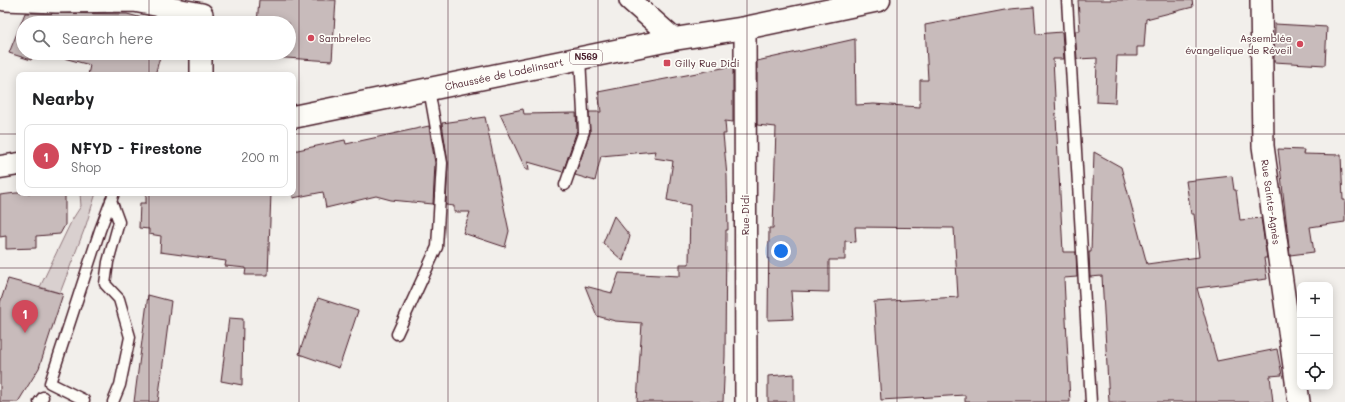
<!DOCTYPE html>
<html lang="en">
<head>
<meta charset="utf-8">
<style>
	:root { --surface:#fff; --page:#f6f6f6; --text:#202124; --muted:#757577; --line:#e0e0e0; --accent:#d1495b }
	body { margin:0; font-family:Mali,sans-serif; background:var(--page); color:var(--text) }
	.controls { position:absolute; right:12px; bottom:12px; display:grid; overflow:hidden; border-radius:8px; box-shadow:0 2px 10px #0003 }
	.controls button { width:36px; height:36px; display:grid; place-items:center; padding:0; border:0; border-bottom:1px solid var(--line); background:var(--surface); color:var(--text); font:20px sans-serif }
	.you { position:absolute; left:781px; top:251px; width:14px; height:14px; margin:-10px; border:3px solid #fff; border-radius:50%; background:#1a73e8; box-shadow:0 0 0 6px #1a73e833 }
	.badge { display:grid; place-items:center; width:26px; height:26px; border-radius:50%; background:var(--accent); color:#fff; font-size:13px; font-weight:700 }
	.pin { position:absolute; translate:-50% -33px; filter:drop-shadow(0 1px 2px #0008) }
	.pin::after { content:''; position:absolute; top:21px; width:14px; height:12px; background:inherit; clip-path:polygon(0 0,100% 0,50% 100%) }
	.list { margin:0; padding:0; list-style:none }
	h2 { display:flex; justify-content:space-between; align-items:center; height:52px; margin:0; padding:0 16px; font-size:17px }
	h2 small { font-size:13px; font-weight:400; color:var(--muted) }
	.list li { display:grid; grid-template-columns:26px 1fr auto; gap:12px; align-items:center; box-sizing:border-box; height:64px; margin:0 8px 8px; padding:0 8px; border:1px solid var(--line); border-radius:8px }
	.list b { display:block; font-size:15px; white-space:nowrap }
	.list p { margin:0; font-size:13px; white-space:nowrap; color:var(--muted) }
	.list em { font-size:13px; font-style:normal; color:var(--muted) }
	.icon { flex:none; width:22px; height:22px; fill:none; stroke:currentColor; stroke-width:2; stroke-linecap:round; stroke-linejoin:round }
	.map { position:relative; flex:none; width:1345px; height:402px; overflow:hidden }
	.search { position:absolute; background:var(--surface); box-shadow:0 2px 10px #0003; left:16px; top:16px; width:280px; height:44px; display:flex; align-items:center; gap:10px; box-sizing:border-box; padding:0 14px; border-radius:22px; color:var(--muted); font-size:15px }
	.panel { position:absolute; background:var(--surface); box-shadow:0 2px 10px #0003; left:16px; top:72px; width:280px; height:124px; border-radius:8px }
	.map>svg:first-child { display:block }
	.green { fill:#d9d0cf; stroke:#92787d }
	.building { fill:#c8bbbb; stroke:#4a1f2b }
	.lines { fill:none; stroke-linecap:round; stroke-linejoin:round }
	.service-casing { stroke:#4a1f2b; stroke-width:13 }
	.minor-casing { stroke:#4a1f2b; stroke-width:24 }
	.primary-casing { stroke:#4a1f2b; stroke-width:25 }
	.service { stroke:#fdfcf7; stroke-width:10 }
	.minor { stroke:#fdfcf7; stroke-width:21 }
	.primary { stroke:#fdfcf7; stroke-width:22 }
	.grid { fill:none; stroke:#4a1f2b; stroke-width:1; stroke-opacity:0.55 }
	.poi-dot { fill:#d1495b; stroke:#fdfcf7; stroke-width:1.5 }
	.labels { text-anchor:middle; stroke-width:3.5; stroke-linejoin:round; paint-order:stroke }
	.shield { fill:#fdfcf7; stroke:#806168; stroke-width:1 }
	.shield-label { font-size:9px; font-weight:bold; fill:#4a1f2b }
	.poi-label { font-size:10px; fill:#4a1f2b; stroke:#fdfcf7; text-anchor:start }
	.street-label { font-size:10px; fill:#4a1f2b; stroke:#fdfcf7 }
</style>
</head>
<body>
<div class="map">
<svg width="1345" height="402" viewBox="0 0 1345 402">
	<rect width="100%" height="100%" fill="#f2efeb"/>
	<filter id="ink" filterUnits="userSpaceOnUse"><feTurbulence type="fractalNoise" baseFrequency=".025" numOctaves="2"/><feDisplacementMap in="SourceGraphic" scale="8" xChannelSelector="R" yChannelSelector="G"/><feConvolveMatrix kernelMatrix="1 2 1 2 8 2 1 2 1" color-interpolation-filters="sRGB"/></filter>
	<g filter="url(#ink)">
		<path class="green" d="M80,193H96L86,225L60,293L40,287L72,220L81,206Z"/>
		<path class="building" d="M259,0H336L332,61L255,56V53H289V23H257Z
			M1078,0H1192L1193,7L1146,19L1144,47H1137V56H1117L1115,103L1096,102L1097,58L1077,59L1075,31H1080Z
			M1034,7L1036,34L1062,32L1064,59H1053L1063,252H1076L1077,277L1064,278L1070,402H965V395L881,400L874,302L958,297L954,228L855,227L856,242L845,241V260H829V292L791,291L793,319L768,320L769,228H773L776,127L757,125V61L855,39L856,105L874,104L920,107V80H928L925,25L1010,9Z
			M25,13L127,14L162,23H23V53H34L31,60L9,53Z
			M1275,24L1327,27L1325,65L1274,62Z
			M45,53H161L155,75H88L90,65Z
			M733,66V122L725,121L726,134H723L727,176L728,230H726L725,356L723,402H637L642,323L615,321L597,316L585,286L612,293L619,273L680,276V264H689L690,205L667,200L673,161L654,158L656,151L601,156L595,181L575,175L590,133L589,112H601L598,92Z
			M523,109L524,114L576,113L577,130L563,172L528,162L529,170H526L500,114Z
			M485,117L509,231L505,247L463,233L470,212H454V206L446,205L448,163L442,123Z
			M429,126L435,163L433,204L391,200L376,196L326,208L323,192L293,198V151L345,140L346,144Z
			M1278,149L1304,150L1303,154L1341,155L1343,200H1345V222L1310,227L1314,252L1290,255Z
			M1094,152L1121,167L1147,264L1199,257L1194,214H1191L1186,181L1232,176L1234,190H1236L1240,220L1261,218L1267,258H1264L1267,279L1197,288L1217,361L1277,349L1282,375L1270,376L1273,402H1109L1102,276L1090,277L1089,252H1091Z
			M16,193H65V225L60,234L36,236V248L6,249V236L0,237V195Z
			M146,193H271L268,275H245L246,268L225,266L226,261L160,252L161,236L149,234V229L139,228L140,203H146Z
			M614,216L630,236L623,261L603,243Z
			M8,279L63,294L39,368L18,402H0V303Z
			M148,295L171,301L158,402H134Z
			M318,298L358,311L339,368L299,354Z
			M229,318L243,319L242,385L221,381Z
			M794,374V402H768V376Z"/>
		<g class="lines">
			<defs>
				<path id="service" d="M1067,0L1091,402
					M565,185L584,131L580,58
					M111,200L119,222L108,262L105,284L119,299L130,337L120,385L113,402
					M397,334L437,247L442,163L429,89
					M84,400L50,383L100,230L114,193
					M39,402L43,397"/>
				<path id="minor" d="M5,0L56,2L134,1L202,14
					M630,0L674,39
					M1261,0L1263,146L1299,402
					M745,28L746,402
					M201,75V53"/>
				<path id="primary" d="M293,117L674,39L745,28L879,0
					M0,167L19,164"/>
			</defs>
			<use href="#service" class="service-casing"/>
			<use href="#minor" class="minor-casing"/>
			<use href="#primary" class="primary-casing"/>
			<use href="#service" class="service"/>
			<use href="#minor" class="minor"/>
			<use href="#primary" class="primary"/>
		</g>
	</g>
	<path class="grid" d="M149,0V23M299,0V402M448,0V402M598,0V402M747,0V402M897,0V402M1046,0V402M1196,0V402M149,53V75M0,134H19M293,134H1345M149,193V402M0,268H1345"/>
	<g class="poi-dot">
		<circle cx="311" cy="38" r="4"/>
		<circle cx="1300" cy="44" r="4"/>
		<rect x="663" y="59" width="8" height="8" rx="2"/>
	</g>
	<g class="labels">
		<rect class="shield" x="570" y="50" width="32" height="14" rx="3"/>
		<g class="shield-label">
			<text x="586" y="60">N569</text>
		</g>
		<g class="poi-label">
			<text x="319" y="42">Sambrelec</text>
			<text x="1292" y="42" text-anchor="end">Assemblée<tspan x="1292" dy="12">évangelique de Réveil</tspan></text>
			<text x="675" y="67">Gilly Rue Didi</text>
		</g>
		<g class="street-label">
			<text transform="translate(504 74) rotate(-12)" y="4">Chaussée de Lodelinsart</text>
			<text transform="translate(1271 202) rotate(82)" y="4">Rue Sainte-Agnès</text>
			<text transform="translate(745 215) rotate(-90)" y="4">Rue Didi</text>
		</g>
	</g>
</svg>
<div class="controls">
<button>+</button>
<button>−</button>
<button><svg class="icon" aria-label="locate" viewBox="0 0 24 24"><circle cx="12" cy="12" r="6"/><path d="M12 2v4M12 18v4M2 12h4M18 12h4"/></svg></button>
</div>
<div class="you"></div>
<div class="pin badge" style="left:25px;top:333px">1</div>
<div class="search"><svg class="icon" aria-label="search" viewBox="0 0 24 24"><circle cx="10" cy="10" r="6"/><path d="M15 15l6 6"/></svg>Search here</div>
<section class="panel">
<h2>Nearby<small></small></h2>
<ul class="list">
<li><span class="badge">1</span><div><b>NFYD - Firestone</b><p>Shop</p></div><em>200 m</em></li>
</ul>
</section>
</div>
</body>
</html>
